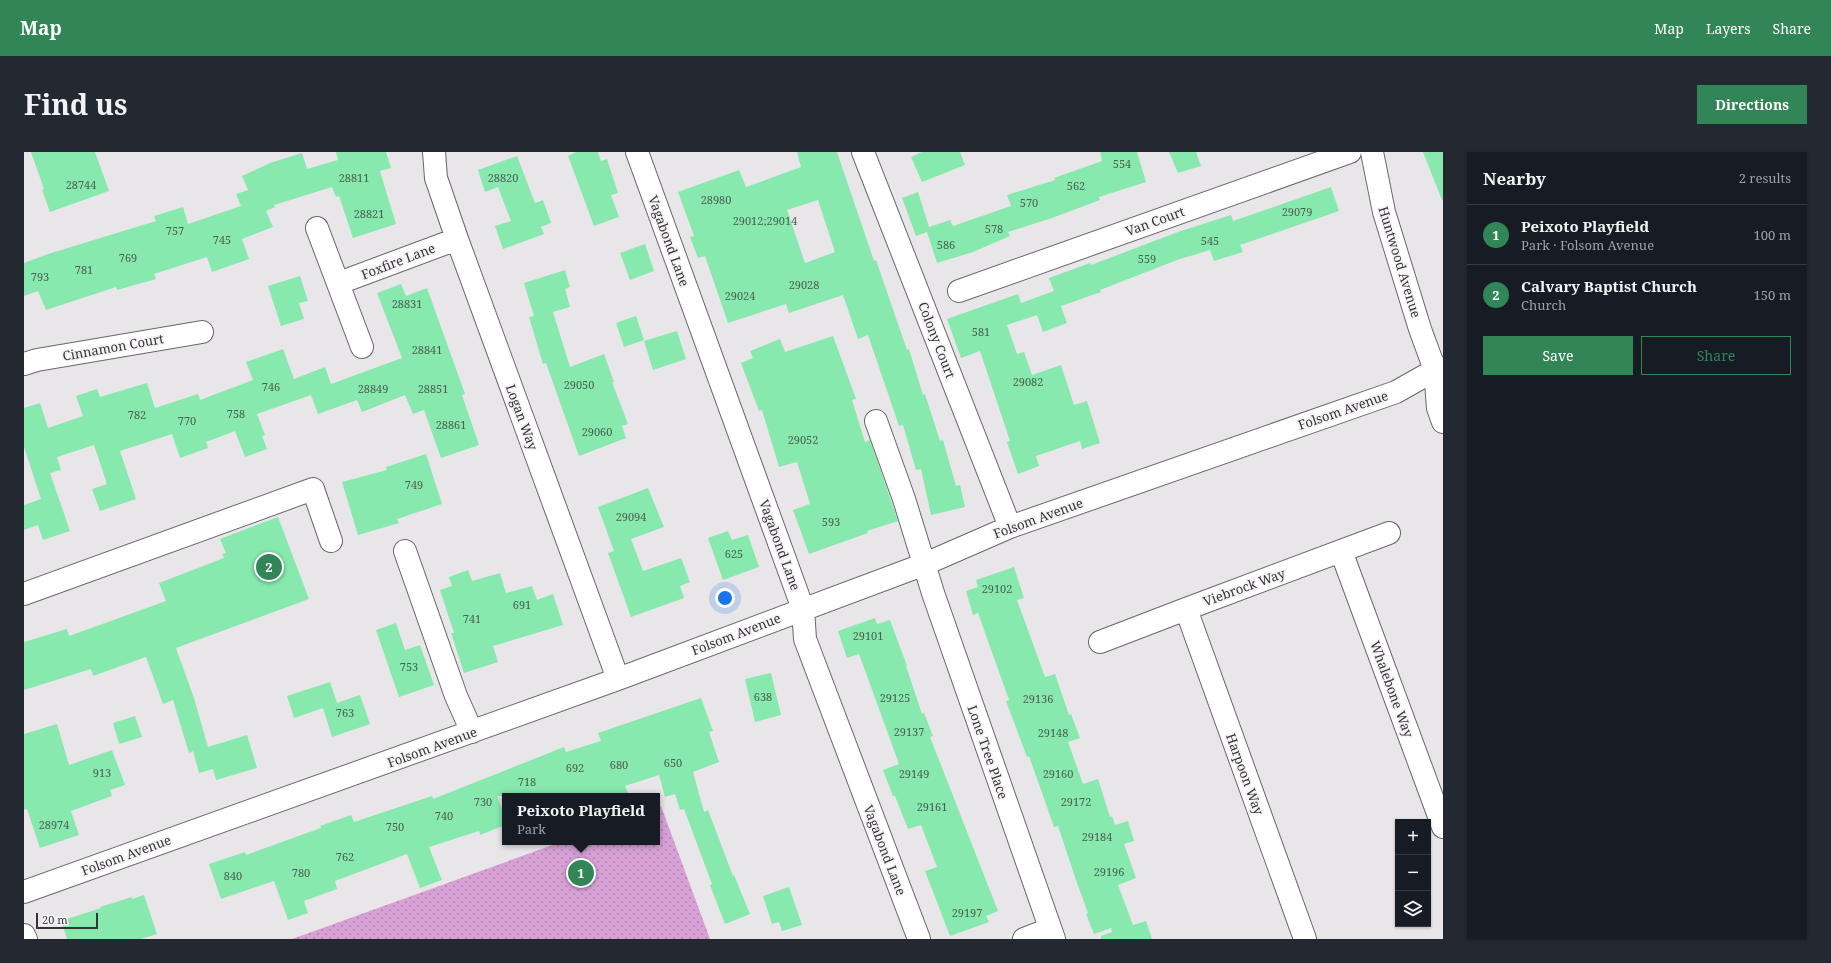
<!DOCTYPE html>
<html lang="en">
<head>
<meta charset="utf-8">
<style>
	:root { --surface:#171b24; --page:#242831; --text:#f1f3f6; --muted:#9ea1a6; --line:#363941; --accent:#318557 }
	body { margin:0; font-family:"Noto Serif",serif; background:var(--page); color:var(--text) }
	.controls { position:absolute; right:12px; bottom:12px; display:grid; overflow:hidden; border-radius:0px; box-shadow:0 1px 3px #0004 }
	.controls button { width:36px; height:36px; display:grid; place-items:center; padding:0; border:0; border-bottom:1px solid var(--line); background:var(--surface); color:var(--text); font:20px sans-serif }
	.scale { position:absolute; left:12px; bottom:10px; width:62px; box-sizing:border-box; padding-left:4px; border:2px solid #353435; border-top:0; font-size:11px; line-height:14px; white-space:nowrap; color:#353435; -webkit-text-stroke:3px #f6f3f6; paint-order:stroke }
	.you { position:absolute; left:701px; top:446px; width:14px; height:14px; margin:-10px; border:3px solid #fff; border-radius:50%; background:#1a73e8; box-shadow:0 0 0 6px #1a73e833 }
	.badge { display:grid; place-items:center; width:26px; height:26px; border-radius:50%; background:var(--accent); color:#fff; font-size:13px; font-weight:700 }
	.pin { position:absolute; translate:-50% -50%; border:2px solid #fff; box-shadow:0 1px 4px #0006 }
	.popup { position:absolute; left:478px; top:641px; width:158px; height:52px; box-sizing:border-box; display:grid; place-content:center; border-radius:0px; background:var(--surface); filter:drop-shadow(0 1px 3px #0005); font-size:13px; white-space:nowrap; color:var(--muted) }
	.popup b { font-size:15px; color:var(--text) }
	.popup::after { content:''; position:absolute; left:50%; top:100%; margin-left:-8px; border:8px solid transparent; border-top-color:var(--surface) }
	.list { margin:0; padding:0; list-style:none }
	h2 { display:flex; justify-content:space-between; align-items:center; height:52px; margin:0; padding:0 16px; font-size:17px }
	h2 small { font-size:13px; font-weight:400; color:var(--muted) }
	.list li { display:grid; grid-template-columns:26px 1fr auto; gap:12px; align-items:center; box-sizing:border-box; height:60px; padding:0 16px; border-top:1px solid var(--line) }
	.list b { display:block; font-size:15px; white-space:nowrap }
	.list p { margin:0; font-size:13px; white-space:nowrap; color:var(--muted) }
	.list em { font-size:13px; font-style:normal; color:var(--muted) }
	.actions { display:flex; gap:8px; padding:12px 16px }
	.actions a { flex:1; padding:9px 0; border:1px solid var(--accent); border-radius:0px; text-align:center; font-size:14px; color:var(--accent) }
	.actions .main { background:var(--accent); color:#fff }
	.icon { flex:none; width:22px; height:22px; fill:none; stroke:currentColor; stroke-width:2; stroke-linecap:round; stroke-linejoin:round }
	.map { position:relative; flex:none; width:1419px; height:787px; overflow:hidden; border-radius:0px }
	header { display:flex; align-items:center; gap:24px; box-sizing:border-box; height:56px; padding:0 20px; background:var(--accent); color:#fff }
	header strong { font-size:19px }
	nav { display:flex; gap:22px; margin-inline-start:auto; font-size:14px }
	.intro { display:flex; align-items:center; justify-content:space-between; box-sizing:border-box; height:96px; padding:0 24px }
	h1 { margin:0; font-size:28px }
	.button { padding:10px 18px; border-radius:0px; background:var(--accent); color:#fff; font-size:14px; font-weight:700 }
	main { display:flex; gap:24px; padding:0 24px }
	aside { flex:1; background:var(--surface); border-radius:0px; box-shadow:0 1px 3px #0004 }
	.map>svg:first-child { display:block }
	.park { fill:url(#park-dots) }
	.building { fill:#87e9ad; fill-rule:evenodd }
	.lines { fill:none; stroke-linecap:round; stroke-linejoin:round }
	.minor-casing { stroke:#696769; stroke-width:24 }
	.minor { stroke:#fff; stroke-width:22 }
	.labels { text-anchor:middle; stroke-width:3.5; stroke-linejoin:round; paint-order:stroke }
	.number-label { font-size:11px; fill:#4a6153 }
	.street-label { font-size:13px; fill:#353435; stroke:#f6f3f6 }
</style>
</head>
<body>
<header>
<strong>Map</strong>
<nav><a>Map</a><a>Layers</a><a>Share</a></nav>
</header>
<div class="intro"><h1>Find us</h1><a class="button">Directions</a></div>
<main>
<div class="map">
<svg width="1419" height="787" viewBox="0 0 1419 787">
	<defs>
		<pattern id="park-dots" width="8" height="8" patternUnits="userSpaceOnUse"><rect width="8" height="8" fill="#d7a1d6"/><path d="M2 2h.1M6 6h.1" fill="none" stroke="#af84ae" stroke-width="1.8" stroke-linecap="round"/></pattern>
	</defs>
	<rect width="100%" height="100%" fill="#e9e6e9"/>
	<path class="park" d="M637,654L686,787H268L537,690H633V655Z"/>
	<path class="building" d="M7,0H71L85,39L26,60L18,38L20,37Z
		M312,0H362L367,16L356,19L372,72L329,86L315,44L312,45L308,35L250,53L251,55L242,59L249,75L218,87L225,107L188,120L183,105L130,122L132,127L93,138L92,135L22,158L14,139L0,144V111L24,102L132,69L130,64L159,55L164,72L217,54L212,42L224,38L218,24L246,11L278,1L283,17L314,8Z
		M552,0H574L577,9L583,7L594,41L587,43L595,65L570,74L544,4Z
		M773,0H813L850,109L852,108L883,198L885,197L899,243L901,242L916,289L919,288L932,334L936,333L941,355L907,363L897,317L892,318L879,273L875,274L844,183L834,187L819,143L765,161L762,152L704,171L681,104L674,106L666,85L670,84L654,40L715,18L722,35L777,15ZM794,48L811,100L781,111L763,58Z
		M898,0H936L941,13L898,30L887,5Z
		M1076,0H1113L1122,30L1075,45L1076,48L1028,66L984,80L986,84L949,100L913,111L903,80L892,84L878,46L894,40L905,75L926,68L929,74L987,54L983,43L1031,28L1030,26L1078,9Z
		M1145,0H1172L1177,14L1154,21Z
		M1399,0H1419V48H1418Z
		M493,4L511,51L519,48L527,71L517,75L520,82L479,97L471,74L487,69L474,35L461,40L454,18Z
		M1307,35L1315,59L1216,93L1219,100L1190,109L1186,98L1153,108L1076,138L1077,140L1037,154L1043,171L1019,180L1013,163L983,173L993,202L1000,200L1008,223L1037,213L1050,253L1063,249L1076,291L1058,297L1056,289L1012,304L1015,314L994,322L983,290L986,289L956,199L937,206L923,167L994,142L997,151L1030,139L1025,126L1066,111L1067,113L1154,80L1207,63L1209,69Z
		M621,92L630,119L606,128L596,101Z
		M541,118L546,135L541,137L546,155L529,160L546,215L580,202L590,230H588L604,272L598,274L602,286L555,304L522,211L519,212L505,165L510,164L500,131Z
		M276,124L284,149L275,151L280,167L257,174L244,134Z
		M377,132L382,144L403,136L441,242L438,243L455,293L417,306L400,258L389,262L381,243L338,260L333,248L294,262L287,243L233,262L241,283L238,284L243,297L221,305L211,279L182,290L184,296L156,306L148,282L96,299L112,347L76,359L68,337L83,332L70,293L33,305L37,318L26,321L46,379L19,388L14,373L0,378V353L17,347L0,295V256L16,251L24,276L59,264L52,244L73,237L76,245L123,231L131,256L174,242L176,248L229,228L222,210L259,197L270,227L301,215L307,232L378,206L353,141Z
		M612,164L620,188L600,195L592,171Z
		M653,179L662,207L629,218L620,189Z
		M809,184L832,247L828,248L841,290L846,288L874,369L843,379L844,381L785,402L769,358L786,352L773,310L755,315L738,258L735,259L717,211L729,206L726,199L756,187L761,200Z
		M402,302L418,352L373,367L375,371L334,383L318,330L363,318L362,315Z
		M624,336L640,375L607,387L619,419L657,406L666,430L656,434L660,446L607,465L584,401L590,399L574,355Z
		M254,365L285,447L152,496L170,546L184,595L223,583L233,616L192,628L189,617L175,621L169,599L165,601L149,548L139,552L122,505L69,524L67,517L0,538V490L43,477L45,484L142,449L135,431L200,406L198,402L202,401L196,387Z
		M704,379L708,388L724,383L735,415L699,428L684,386Z
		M990,415L1000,446L993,448L1021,525L1031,522L1045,563L1047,562L1056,586L1044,590L1059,632L1074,627L1086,665L1088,664L1091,673L1104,669L1110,689L1100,692L1112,726L1094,733L1109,773L1122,769L1128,787H1077V784L1088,780L1087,776L1070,782L1062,762L1064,761L1052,728L1034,674L1030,675L1005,604L1003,605L982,549L985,548L954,461L949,463L942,439L954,435L952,428Z
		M444,418L448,429L476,421L482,441L508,434L513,448L529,442L539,473L469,494L474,510L440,521L427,481H430L416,438L428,434L425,425Z
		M851,466L853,472L866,468L883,514H882L898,562L900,561L909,584L906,585L974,759L962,764L965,770L926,784L901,719L913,715L897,673L884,677L871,644H869L859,618L875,612L835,502L823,506L814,479Z
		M372,471L381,498L396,493L410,533L375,545L352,478Z
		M747,521L757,563L731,570L721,527Z
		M306,530L313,551L336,543L346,572L308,585L299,556L270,566L263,544Z
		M677,546L689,579L685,580L695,610L669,620L680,660L684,658L709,724L710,723L726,762L701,772L686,733L688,732L660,657L656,658L651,642L641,645L635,623L601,634L604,641L595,644H473L481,664V673L456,683L455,679L405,695L418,728L396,736L383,702L311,729L313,737L280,749L284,761L264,768L250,729L197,747L185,712L221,700L222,703L297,676L296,674L327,663L330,670L408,644L409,647L540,595L542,600L577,589L574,581Z
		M111,564L118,585L95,592L89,571Z
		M33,572L45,613L88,598L101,633L86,638L88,644L47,659L55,683L16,696L3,657L0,658V582Z
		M765,735L778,773L758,779L755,770L748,772L739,744Z
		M120,743L133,782L117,787H43L37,769L77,756L76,755L108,745V747Z"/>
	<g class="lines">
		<defs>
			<path id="minor" d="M410,0L412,26L433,87L594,527
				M613,0L779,457L781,487L895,787
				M839,0L986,375
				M1348,0L1360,60L1396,177L1411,218L1414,256L1419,270
				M293,76L338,195
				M315,131L433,87
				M935,139L1326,0
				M0,212L13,208L178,180
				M852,269L880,347L909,441L1030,787
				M381,399L432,544L448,580
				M1317,399L1419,675
				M0,442L289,337L307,389
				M1162,457L1281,787
				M1076,490L1162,457L1365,381
				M0,740L594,527L901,412L986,375L1372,240L1411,218L1419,216
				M0,783L2,787
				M1000,787L1026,777"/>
		</defs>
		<use href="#minor" class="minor-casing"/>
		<use href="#minor" class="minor"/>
	</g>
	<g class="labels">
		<g class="number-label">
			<text x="1098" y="16">554</text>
			<text x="330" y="30">28811</text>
			<text x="479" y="30">28820</text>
			<text x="57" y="37">28744</text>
			<text x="1052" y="38">562</text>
			<text x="692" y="52">28980</text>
			<text x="1005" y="55">570</text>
			<text x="1273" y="64">29079</text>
			<text x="345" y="66">28821</text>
			<text x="741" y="73">29012;29014</text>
			<text x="970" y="81">578</text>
			<text x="151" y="83">757</text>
			<text x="198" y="92">745</text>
			<text x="1186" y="93">545</text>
			<text x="922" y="97">586</text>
			<text x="104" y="110">769</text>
			<text x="1123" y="111">559</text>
			<text x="60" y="122">781</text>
			<text x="16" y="129">793</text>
			<text x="780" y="137">29028</text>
			<text x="716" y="148">29024</text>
			<text x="383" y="156">28831</text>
			<text x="957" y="184">581</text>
			<text x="403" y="202">28841</text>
			<text x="1004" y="234">29082</text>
			<text x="555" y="237">29050</text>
			<text x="247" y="239">746</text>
			<text x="349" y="241">28849</text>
			<text x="409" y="241">28851</text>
			<text x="212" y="266">758</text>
			<text x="113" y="267">782</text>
			<text x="163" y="273">770</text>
			<text x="427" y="277">28861</text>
			<text x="573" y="284">29060</text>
			<text x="779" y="292">29052</text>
			<text x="390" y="337">749</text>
			<text x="607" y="369">29094</text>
			<text x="807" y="374">593</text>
			<text x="710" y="406">625</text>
			<text x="973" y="441">29102</text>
			<text x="498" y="457">691</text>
			<text x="448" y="471">741</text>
			<text x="844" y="488">29101</text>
			<text x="385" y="519">753</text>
			<text x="739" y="549">638</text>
			<text x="871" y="550">29125</text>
			<text x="1014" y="551">29136</text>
			<text x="321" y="565">763</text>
			<text x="885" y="584">29137</text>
			<text x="1029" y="585">29148</text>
			<text x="649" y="615">650</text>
			<text x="595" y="617">680</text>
			<text x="551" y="620">692</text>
			<text x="78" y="625">913</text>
			<text x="890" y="626">29149</text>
			<text x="1034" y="626">29160</text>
			<text x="503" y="634">718</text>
			<text x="459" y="654">730</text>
			<text x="1052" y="654">29172</text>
			<text x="908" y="659">29161</text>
			<text x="420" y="668">740</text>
			<text x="30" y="677">28974</text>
			<text x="371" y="679">750</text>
			<text x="1073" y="689">29184</text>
			<text x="321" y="709">762</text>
			<text x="1085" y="724">29196</text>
			<text x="277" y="725">780</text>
			<text x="209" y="728">840</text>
			<text x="943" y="765">29197</text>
		</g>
		<g class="street-label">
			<text transform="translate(1131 69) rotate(-20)" y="5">Van Court</text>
			<text transform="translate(645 89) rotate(70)" y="5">Vagabond Lane</text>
			<text transform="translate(374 109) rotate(-21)" y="5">Foxfire Lane</text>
			<text transform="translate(1376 110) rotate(73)" y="5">Huntwood Avenue</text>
			<text transform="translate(913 188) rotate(69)" y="5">Colony Court</text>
			<text transform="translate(89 195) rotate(-10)" y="5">Cinnamon Court</text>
			<text transform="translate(1319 258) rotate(-19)" y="5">Folsom Avenue</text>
			<text transform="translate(498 265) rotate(70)" y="5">Logan Way</text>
			<text transform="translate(1014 366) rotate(-20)" y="5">Folsom Avenue</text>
			<text transform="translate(756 393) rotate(70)" y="5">Vagabond Lane</text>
			<text transform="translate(1220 435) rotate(-20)" y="5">Viebrock Way</text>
			<text transform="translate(712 482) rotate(-21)" y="5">Folsom Avenue</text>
			<text transform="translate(1368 537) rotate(70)" y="5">Whalebone Way</text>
			<text transform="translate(408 595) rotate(-20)" y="5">Folsom Avenue</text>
			<text transform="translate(964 600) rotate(71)" y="5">Lone Tree Place</text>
			<text transform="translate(1221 622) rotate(70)" y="5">Harpoon Way</text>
			<text transform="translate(861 698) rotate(69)" y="5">Vagabond Lane</text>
			<text transform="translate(102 703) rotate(-20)" y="5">Folsom Avenue</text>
		</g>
	</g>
</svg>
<div class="controls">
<button>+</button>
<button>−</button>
<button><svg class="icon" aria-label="layers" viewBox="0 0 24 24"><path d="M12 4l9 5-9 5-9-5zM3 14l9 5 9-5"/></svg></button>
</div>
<div class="scale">20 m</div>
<div class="you"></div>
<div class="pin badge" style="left:557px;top:721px">1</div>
<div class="popup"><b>Peixoto Playfield</b>Park</div>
<div class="pin badge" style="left:245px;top:415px">2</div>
</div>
<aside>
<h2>Nearby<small>2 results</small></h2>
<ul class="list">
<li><span class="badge">1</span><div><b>Peixoto Playfield</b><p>Park · Folsom Avenue</p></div><em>100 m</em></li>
<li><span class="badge">2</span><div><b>Calvary Baptist Church</b><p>Church</p></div><em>150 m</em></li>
</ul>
<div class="actions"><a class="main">Save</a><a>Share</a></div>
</aside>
</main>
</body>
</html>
